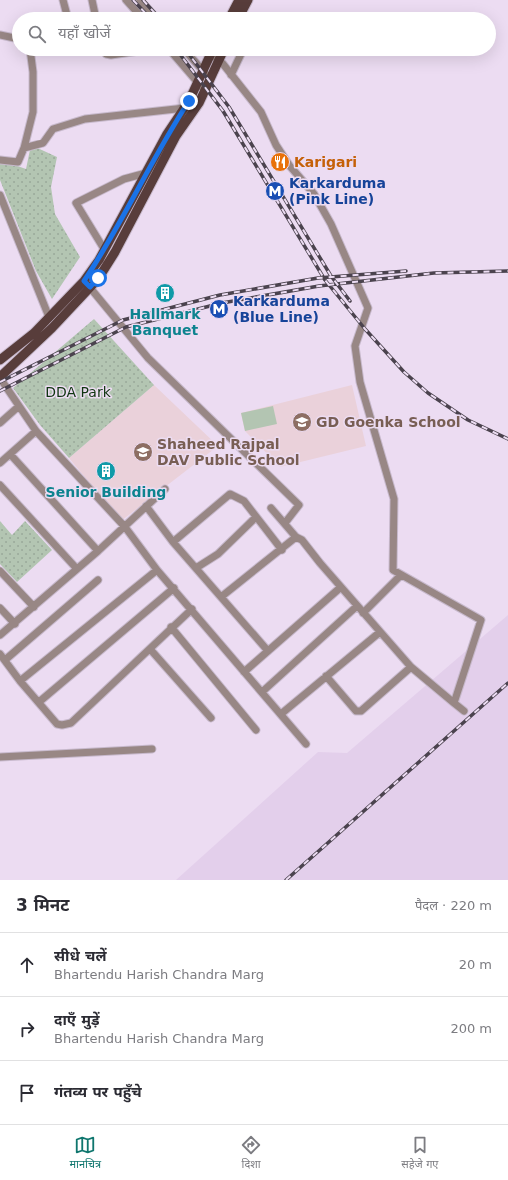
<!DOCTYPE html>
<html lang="hi">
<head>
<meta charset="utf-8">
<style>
	:root { --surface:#fff; --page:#f2f2f3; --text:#2b2b33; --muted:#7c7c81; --line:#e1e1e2; --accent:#0f766e }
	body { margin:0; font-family:"DejaVu Sans","Noto Sans Devanagari",sans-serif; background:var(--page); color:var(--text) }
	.stop { position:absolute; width:12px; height:12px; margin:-9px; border:3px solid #1a73e8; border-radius:50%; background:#fff }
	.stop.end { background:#1a73e8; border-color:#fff; box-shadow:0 1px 4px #0008 }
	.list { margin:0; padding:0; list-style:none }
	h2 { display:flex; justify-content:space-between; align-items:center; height:52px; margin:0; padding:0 16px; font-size:17px }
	h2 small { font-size:13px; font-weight:400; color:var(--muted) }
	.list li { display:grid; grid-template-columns:26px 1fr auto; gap:12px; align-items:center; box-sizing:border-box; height:64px; padding:0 16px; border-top:1px solid var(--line) }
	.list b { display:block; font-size:15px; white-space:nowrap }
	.list p { margin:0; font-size:13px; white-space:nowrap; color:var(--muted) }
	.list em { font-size:13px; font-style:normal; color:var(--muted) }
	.icon { flex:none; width:22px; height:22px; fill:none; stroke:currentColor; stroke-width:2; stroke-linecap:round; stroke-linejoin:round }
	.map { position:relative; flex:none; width:508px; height:880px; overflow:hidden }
	.search { position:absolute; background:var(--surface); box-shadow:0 4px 16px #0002; left:12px; right:12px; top:12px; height:44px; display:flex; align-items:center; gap:10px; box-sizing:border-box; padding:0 14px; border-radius:22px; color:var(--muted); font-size:15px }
	.sheet { height:244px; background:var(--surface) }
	nav { display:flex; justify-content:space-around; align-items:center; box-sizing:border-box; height:56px; border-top:1px solid var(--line); background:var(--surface); font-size:11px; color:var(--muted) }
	nav a { display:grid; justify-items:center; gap:2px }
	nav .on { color:var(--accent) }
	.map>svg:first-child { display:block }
	.built { fill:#e3cfeb }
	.education { fill:#ead1da }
	.park { fill:url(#park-dots) }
	.garden { fill:#b3c5b2 }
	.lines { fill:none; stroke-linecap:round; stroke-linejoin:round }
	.minor-casing { stroke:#c7b9cc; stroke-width:9 }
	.major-casing { stroke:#c7b9cc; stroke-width:11 }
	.minor { stroke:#988785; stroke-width:7 }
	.major { stroke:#583d3b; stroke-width:9 }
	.rail-casing { stroke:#4b434e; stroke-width:3.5 }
	.rail { stroke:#ecdcf2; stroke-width:2; stroke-dasharray:6; stroke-linecap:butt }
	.route { stroke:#1a73e8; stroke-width:5 }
	.labels { text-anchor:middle; stroke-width:3; stroke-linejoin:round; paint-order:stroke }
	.food-label { font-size:14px; font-weight:bold; fill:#c56008; stroke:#ecdcf2; text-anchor:start }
	.transit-label { font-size:14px; font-weight:bold; fill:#164399; stroke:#ecdcf2; text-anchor:start }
	.culture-label { font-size:14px; font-weight:bold; fill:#0d838f; stroke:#ecdcf2 }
	.park-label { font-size:14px; fill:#0f3510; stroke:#ecdcf2 }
	.education-label { font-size:14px; font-weight:bold; fill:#785e54; stroke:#ecdcf2; text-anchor:start }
</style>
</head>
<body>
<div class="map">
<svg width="508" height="880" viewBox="0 0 508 880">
	<defs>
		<pattern id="park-dots" width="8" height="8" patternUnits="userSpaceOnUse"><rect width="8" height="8" fill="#b3c5b2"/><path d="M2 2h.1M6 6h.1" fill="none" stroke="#99a899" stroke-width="1.8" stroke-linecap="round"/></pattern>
	</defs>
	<rect width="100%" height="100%" fill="#ecdcf2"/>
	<path class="built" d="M508,615V880H176L318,752L347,753Z"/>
	<path class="education" d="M154,385L218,446L121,521L69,458Z
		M352,385L366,446L280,467L245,431L241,413Z"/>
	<path class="park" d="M31,145L57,157L51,187L55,214L80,257L52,299L36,271L0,180V160L26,169Z
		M94,319L154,385L69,458L40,425L13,388Z
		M0,521L12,535L25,521L52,550L17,582L0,564Z"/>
	<path class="garden" d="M273,406L277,424L245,431L241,413Z"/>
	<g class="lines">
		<defs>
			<path id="minor" d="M63,0L68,19
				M92,0L96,19
				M126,0L143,19
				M140,0L157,19
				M0,35L19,39
				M104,49L106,54L111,55L153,49
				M169,49L205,91
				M184,49L210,79
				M216,58L223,64L261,112L276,145L289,165L314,194L331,224L368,308L355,346L360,382L394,499L393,570L481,620L454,703L464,711
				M231,75L241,54
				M24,148L43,143L53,129L85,119L185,108
				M0,160L18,162L24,148L33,112V72L30,49
				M0,195L49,317
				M104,249L76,203L124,179L146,173
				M87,284L148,358L299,505L285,523
				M0,378L36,431L125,527L157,570L306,744
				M0,423L19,406
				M10,454L98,551
				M0,463L36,431
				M0,485L77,569
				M146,506L173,542L268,651
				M271,508L296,537
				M173,542L230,494L244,501L282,550
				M196,568L218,554L256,517
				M0,571L34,607
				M221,597L296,537L302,540L320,563L411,667L454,703
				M0,608L15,624
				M363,613L401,575
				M171,627L256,730
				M0,635L98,551L165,489
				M150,649L211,718
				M0,654L20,681L57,724L62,725L71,723L192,609
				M5,660L98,580
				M244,672L341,587
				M326,676L356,711H361L411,667
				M20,681L157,570
				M262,692L357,606
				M39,702L174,588
				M281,714L380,632
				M0,757L152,749"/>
			<path id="major" d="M229,19L239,0
				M238,19L248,0
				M0,360L34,333L84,281L99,260L167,134L189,101L213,49
				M0,377L52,328L98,279L115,252L176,136L199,103L224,49"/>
		</defs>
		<use href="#minor" class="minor-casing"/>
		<use href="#major" class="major-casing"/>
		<use href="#minor" class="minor"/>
		<use href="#major" class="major"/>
		<defs>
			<path id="rail" d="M133,0L151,19
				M143,0L160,19
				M176,49L223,111L325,280L365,329L404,372L428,393L468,420L508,439
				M185,49L229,107L331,276L350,301
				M0,382L123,320L220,295L318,278L406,271
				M0,391L126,327L222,303L319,286L434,273L508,271
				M286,880L508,683"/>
		</defs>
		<use href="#rail" class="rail-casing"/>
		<use href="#rail" class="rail"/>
	</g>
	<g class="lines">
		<path class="route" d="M98,278L90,287L84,281C123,223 151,159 189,101"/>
	</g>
	<defs>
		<symbol id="restaurant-disc" viewBox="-11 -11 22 22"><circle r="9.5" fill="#e8710a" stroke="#ecdcf2"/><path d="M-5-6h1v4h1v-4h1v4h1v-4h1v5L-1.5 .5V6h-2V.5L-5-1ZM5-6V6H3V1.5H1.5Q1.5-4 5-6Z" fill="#fff"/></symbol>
		<symbol id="metro-disc" viewBox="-11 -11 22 22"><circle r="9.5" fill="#1a4fb4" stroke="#ecdcf2"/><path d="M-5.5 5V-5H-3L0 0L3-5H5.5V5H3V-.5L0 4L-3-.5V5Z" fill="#fff"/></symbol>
		<symbol id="building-disc" viewBox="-11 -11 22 22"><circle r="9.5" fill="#0f9aa8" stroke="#ecdcf2"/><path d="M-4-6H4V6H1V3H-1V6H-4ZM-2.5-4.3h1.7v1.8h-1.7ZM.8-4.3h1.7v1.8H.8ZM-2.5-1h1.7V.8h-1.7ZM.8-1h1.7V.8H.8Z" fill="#fff"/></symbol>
		<symbol id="school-disc" viewBox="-11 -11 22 22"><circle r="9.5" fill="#8d6e63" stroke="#ecdcf2"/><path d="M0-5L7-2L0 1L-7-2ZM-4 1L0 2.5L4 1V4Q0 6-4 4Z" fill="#fff"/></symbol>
	</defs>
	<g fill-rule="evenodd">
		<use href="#restaurant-disc" x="269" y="151" width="22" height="22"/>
		<use href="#metro-disc" x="264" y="180" width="22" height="22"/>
		<use href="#building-disc" x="154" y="282" width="22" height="22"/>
		<use href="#metro-disc" x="208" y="298" width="22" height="22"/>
		<use href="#school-disc" x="291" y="411" width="22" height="22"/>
		<use href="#school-disc" x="132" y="441" width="22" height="22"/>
		<use href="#building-disc" x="95" y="460" width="22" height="22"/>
	</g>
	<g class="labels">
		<g class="food-label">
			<text x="294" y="167">Karigari</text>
		</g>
		<g class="transit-label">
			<text x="289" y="188">Karkarduma<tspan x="289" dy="16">(Pink Line)</tspan></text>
			<text x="233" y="306">Karkarduma<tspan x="233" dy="16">(Blue Line)</tspan></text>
		</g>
		<g class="culture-label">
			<text x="165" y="319">Hallmark<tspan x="165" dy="16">Banquet</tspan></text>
			<text x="106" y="497">Senior Building</text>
		</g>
		<g class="park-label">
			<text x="78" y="397">DDA Park</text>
		</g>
		<g class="education-label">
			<text x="316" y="427">GD Goenka School</text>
			<text x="157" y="449">Shaheed Rajpal<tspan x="157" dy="16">DAV Public School</tspan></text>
		</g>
	</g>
</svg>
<div class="stop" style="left:98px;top:278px"></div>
<div class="stop end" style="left:189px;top:101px"></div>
<div class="search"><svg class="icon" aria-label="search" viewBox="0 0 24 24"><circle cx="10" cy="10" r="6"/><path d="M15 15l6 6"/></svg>यहाँ खोजें</div>
</div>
<section class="sheet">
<h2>3 मिनट<small>पैदल · 220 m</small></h2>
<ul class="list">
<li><svg class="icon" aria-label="ahead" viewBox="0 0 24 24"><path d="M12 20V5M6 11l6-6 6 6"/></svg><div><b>सीधे चलें</b><p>Bhartendu Harish Chandra Marg</p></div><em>20 m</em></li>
<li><svg class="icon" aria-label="right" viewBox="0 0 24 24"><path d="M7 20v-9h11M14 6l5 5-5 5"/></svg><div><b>दाएँ मुड़ें</b><p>Bhartendu Harish Chandra Marg</p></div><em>200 m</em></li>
<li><svg class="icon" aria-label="arrive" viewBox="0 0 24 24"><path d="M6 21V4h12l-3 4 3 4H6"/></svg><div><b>गंतव्य पर पहुँचे</b></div></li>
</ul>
</section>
<nav>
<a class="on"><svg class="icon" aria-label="map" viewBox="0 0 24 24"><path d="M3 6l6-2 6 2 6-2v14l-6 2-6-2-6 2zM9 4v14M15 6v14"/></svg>मानचित्र</a>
<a><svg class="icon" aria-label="directions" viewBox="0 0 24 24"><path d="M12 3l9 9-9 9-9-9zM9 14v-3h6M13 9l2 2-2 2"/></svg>दिशा</a>
<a><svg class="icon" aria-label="saved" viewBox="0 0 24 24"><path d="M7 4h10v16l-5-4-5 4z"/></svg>सहेजे गए</a>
</nav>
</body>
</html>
